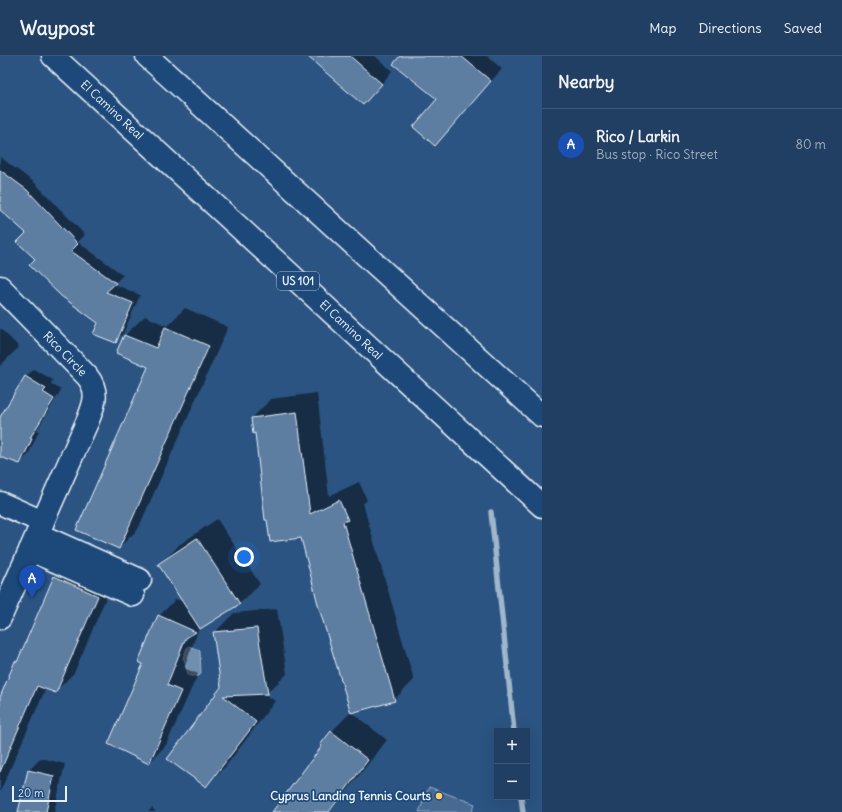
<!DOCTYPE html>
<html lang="en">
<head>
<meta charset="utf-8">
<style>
	:root { --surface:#203f62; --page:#284668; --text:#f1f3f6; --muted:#a2afbe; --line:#3d5877; --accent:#ffd166 }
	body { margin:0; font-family:Delius,sans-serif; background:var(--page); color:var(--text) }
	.controls { position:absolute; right:12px; bottom:12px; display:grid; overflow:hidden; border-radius:0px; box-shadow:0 4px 16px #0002 }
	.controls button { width:36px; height:36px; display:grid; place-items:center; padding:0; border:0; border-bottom:1px solid var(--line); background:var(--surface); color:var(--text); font:20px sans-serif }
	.scale { position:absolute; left:12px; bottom:10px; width:55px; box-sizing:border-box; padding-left:4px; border:2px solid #e8f1f8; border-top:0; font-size:11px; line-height:14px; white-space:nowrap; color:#e8f1f8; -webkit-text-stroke:3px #1f4a7a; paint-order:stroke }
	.you { position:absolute; left:244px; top:501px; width:14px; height:14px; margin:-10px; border:3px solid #fff; border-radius:50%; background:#1a73e8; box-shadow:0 0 0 6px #1a73e833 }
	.badge { display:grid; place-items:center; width:26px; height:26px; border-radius:50%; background:var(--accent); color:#fff; font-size:13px; font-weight:700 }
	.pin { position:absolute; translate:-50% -33px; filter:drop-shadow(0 1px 2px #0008) }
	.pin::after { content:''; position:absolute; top:21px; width:14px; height:12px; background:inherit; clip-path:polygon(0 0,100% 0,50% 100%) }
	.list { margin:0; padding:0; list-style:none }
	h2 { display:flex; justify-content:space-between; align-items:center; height:52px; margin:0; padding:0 16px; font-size:17px }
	h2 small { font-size:13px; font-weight:400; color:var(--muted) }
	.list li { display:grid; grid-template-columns:26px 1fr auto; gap:12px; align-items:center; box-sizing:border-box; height:72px; padding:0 16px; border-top:1px solid var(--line) }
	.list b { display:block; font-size:15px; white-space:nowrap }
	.list p { margin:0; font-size:13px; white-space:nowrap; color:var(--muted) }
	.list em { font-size:13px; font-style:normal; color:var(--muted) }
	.map { position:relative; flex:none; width:542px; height:756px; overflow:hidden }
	header { display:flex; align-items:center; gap:24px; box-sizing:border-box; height:56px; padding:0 20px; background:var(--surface); border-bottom:1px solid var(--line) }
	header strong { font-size:19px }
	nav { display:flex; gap:22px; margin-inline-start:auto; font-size:14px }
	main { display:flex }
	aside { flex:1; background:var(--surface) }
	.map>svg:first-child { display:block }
	.green { fill:#476b93; stroke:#98aec6 }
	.water { fill:#708ead; stroke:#a0b6cb }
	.shadow { fill:#0007 }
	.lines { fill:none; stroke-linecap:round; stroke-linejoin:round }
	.stream { stroke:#a0b6cb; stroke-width:5.5 }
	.building { fill:#5d7da1; stroke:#e8f1f8 }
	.minor-casing { stroke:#e8f1f8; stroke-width:25 }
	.highway-casing { stroke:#e8f1f8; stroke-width:25 }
	.minor { stroke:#1f4a7a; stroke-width:22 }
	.highway { stroke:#1f4a7a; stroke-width:22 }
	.poi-dot { fill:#ffd166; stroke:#1f4a7a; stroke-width:1.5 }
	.labels { text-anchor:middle; stroke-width:3.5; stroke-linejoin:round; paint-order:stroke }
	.shield { fill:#1f4a7a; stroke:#acbfd2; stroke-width:1 }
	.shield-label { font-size:11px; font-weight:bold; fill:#e8f1f8 }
	.street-label { font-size:12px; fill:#e8f1f8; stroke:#1f4a7a }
	.poi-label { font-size:12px; font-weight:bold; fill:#e8f1f8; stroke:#1f4a7a; text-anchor:end }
</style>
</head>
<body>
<header>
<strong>Waypost</strong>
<nav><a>Map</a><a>Directions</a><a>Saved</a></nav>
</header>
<main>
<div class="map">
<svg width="542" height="756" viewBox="0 0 542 756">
	<rect width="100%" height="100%" fill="#2b5482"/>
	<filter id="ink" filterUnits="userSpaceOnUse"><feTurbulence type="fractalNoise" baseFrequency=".025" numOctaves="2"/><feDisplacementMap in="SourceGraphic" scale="8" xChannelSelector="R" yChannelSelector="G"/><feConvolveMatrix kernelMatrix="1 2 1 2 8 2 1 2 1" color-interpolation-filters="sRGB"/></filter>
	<g filter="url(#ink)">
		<path class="green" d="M429,731L475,748L472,756H419Z"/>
		<path class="water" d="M190,590L200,595L201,617L199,620H189C186,616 187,608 183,602L187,592Z"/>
		<path class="shadow" d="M309,0H375L392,15L375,36Z
			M401,0H487L502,13L435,88L438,43Z
			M0,101L35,127L85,179L78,186L123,219L114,228L140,239L123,278L115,286L36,203L27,177L0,152Z
			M185,252L228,271L138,473L119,492L149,310L118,297L125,279L145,260L167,270Z
			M0,272L19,291L0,310Z
			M34,313L53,324L51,328L61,334L37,374L39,375L28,399L20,407L14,404L13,406L0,400V369L26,321Z
			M317,337L329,440L359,426L367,444L363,448L414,624L394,644L302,481L256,376L252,362L271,343Z
			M217,463L260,528L240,547L199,572L184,612L198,618L166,689L149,707L145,608L159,560L176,543L184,546L160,509L179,489Z
			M73,502L115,521L74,617L56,635L46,632L0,736V644L54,521Z
			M277,553L287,618L267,637L265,638L275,645L226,710L206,729L223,631L214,577L234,557Z
			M351,656L387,684L330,756H274L323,690L331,676Z
			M41,702L65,708L54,756H19L29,714Z
			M152,752L156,756H148Z"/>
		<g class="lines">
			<path class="stream" d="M491,456L514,675
				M521,741L523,756"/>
		</g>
		<path class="building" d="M307,0H350L382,28L363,49Z
			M400,0H461L491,25L435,90L413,71L437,43L393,8Z
			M0,114L27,134L78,188L71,195L116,227L106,236L133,247L116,287L93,278L98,267L61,240L29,209L35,203L17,186L26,177L0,154Z
			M165,271L209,290L119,493L76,474L148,311L116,297L124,279L156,292Z
			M25,320L46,333L43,336L54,343L30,382L32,383L20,408L0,401V361Z
			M297,356L310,458L339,444L348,464L343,466L395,645L351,657L319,552L301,482L270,486L267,464H265L255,377L253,378L251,362Z
			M197,482L240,548L200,573L158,508Z
			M54,520L98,540L56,637L37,630L0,716V641L15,605L17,606Z
			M158,559L196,576L186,582L184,586L167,629L181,635L149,708L108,688L143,608L138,606Z
			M257,572L268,638L223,640L256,666L206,731L167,703L221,631L213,576Z
			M331,675L368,704L329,756H272L322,690L320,689Z
			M28,714L54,720L46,756H18Z"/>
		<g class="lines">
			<defs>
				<path id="minor" d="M0,231L87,320C99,335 95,347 88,364L0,562
					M0,447L43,466
					M37,478L140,524
					M30,494L133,539"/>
				<path id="highway" d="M53,0L542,450
					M147,0L542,360"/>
			</defs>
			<use href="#minor" class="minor-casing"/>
			<use href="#highway" class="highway-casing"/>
			<use href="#minor" class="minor"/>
			<use href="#highway" class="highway"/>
		</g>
	</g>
	<circle class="poi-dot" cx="439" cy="740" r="4"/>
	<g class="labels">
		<rect class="shield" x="277" y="216" width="42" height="18" rx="3"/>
		<g class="shield-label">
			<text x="298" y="229">US 101</text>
		</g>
		<g class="street-label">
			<text transform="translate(112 54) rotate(43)" y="4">El Camino Real</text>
			<text transform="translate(351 274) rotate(43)" y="4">El Camino Real</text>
			<text transform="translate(65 298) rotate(46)" y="4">Rico Circle</text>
		</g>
		<g class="poi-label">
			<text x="431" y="744">Cyprus Landing Tennis Courts</text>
		</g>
	</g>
</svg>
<div class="controls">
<button>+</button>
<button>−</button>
</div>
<div class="scale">20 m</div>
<div class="you"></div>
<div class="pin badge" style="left:32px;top:542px;background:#1a4fb4">A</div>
</div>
<aside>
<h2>Nearby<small></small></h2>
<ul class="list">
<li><span class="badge" style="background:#1a4fb4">A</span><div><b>Rico / Larkin</b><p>Bus stop · Rico Street</p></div><em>80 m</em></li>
</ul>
</aside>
</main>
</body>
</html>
